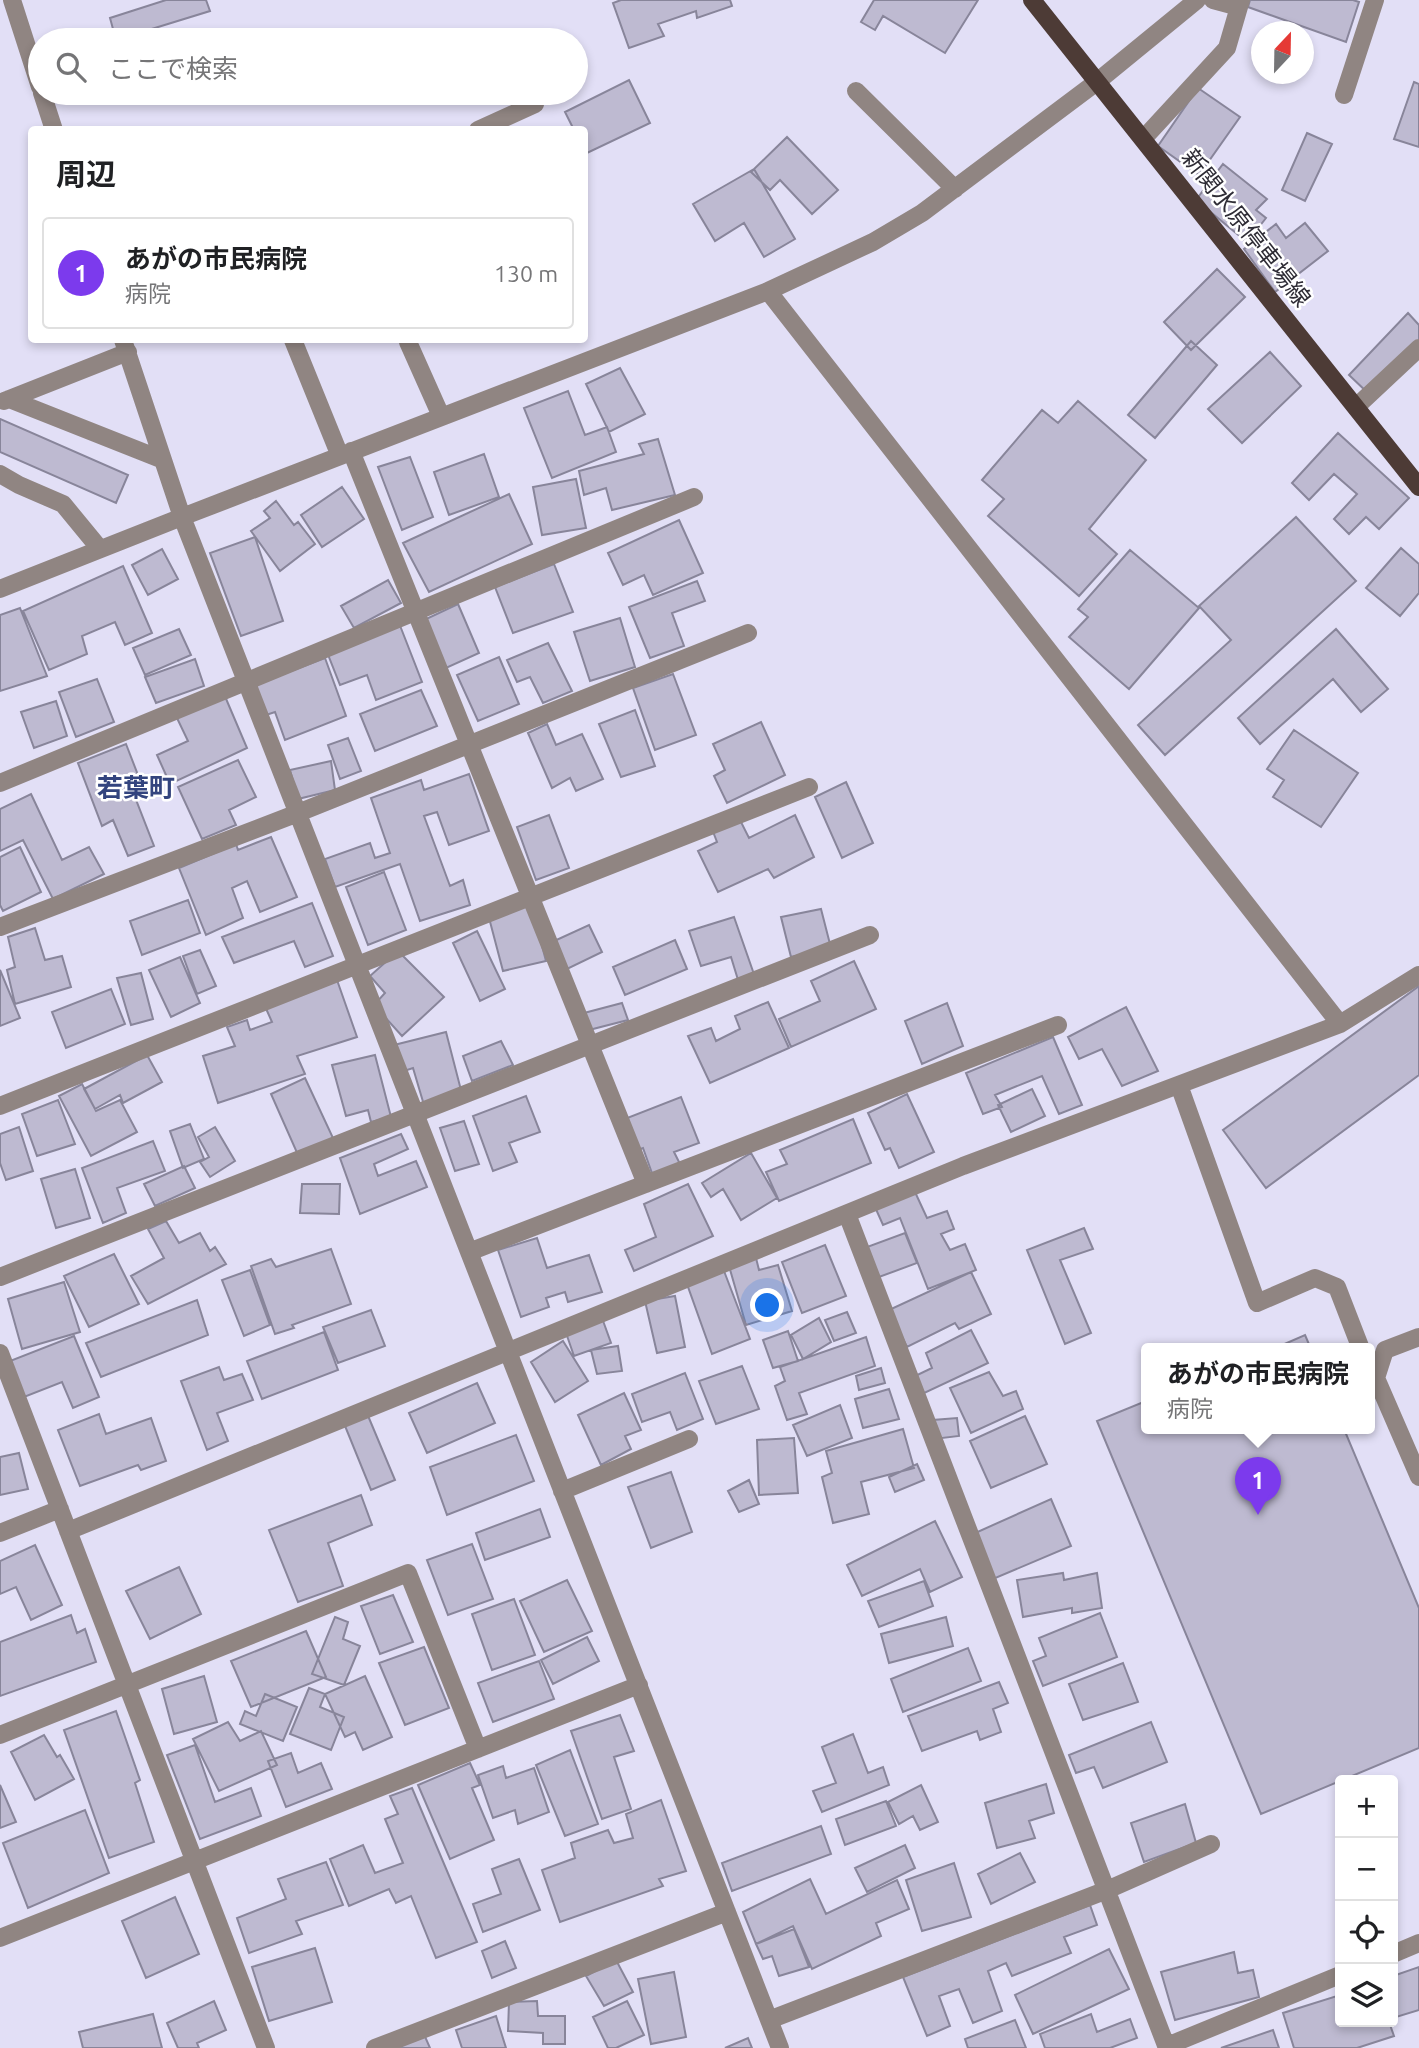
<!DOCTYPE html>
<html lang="ja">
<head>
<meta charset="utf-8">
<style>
	:root { --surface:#fff; --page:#f6f6f6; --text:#202124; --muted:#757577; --line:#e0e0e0; --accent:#7c3aed }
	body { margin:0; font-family:Ubuntu,"Noto Sans JP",sans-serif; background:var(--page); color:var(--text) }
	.controls { position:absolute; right:21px; bottom:21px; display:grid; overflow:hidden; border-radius:7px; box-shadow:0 4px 10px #0003 }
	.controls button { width:63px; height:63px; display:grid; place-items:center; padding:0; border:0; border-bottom:2px solid var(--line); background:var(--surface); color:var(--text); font:35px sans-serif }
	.compass { position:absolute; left:1251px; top:21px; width:63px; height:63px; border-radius:50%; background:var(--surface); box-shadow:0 4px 10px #0003; rotate:22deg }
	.you { position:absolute; left:768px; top:1306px; width:24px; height:24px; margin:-18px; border:5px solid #fff; border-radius:50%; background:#1a73e8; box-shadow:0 0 0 10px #1a73e833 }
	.badge { display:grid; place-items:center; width:46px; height:46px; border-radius:50%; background:var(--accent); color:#fff; font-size:23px; font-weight:700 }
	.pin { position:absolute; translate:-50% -58px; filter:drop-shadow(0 2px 4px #0008) }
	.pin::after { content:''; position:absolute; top:37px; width:24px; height:21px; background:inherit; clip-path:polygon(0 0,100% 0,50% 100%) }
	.popup { position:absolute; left:1141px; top:1343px; width:234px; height:91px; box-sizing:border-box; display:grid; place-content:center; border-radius:7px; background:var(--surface); filter:drop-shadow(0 2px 5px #0005); font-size:23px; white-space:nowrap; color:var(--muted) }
	.popup b { font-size:26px; color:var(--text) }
	.popup::after { content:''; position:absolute; left:50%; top:100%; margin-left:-14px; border:14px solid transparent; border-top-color:var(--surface) }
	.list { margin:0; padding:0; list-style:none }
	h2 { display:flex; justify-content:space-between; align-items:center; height:91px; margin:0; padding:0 28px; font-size:30px }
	h2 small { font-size:23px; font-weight:400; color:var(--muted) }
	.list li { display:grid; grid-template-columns:46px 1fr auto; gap:21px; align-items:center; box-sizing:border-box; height:112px; margin:0 14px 14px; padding:0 14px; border:2px solid var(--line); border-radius:7px }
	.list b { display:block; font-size:26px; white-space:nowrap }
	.list p { margin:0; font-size:23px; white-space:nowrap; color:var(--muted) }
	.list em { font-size:23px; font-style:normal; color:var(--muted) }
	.icon { flex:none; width:38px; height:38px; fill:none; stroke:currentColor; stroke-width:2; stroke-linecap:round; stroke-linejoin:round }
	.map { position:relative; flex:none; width:1419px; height:2048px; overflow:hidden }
	.search { position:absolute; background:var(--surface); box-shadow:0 4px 10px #0003; left:28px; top:28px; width:560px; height:77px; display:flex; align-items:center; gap:18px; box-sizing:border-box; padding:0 24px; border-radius:38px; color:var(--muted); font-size:26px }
	.panel { position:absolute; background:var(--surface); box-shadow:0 4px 10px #0003; left:28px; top:126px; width:560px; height:217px; border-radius:7px }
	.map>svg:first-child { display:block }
	.building { fill:#bebad1; stroke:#88859a; stroke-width:2 }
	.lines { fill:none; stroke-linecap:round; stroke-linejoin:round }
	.minor { stroke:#908582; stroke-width:18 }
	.major { stroke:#4d3b36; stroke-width:18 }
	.labels { text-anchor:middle; stroke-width:5; stroke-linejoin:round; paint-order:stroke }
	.street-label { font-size:24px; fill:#2e2c35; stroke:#fff }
	.neighbourhood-label { font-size:26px; font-weight:bold; fill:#33447e; stroke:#fff }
</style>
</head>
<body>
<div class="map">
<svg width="1419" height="2048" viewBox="0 0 1419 2048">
	<rect width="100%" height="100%" fill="#e2dff6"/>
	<path class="building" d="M166,0H206L210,11L116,40L110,18Z
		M621,0H730L732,6L697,18L696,11L658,24L664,36L629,48L613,3Z
		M874,0H978L945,53L883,16L875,30L861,22Z
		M1250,0H1353L1359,2L1346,42L1248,7Z
		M629,80L650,123L587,153L584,149V130H574L565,112Z
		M1414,82L1419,84V147L1394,139Z
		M1198,88L1240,117L1199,175L1158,146Z
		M1307,133L1332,144L1305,201L1282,190Z
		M787,137L838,190L812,214L780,180L770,190L751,172Z
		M1223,164L1267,199L1256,210L1266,218L1247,242L1196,200Z
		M754,169L795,239L764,257L744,223L715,241L693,204Z
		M1305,223L1328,251L1275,292L1244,249L1276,224L1286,238Z
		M1217,269L1245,297L1191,350L1164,322Z
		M1408,313L1419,325V343L1369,394L1349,375Z
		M1191,341L1217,365L1155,438L1128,415Z
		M1270,352L1301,386L1242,443L1208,409Z
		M620,368L645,414L609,432L586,384Z
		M568,391L585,435L607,427L616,452L552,478L524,408Z
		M1078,401L1146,460L1089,529L1117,554L1079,596L988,516L1004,499L982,480L1042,410L1058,423Z
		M0,419L128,475L116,503L0,452Z
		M1338,433L1409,498L1379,529L1366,517L1349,534L1334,519L1357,494L1334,474L1309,500L1292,483Z
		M658,439L675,495L612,510L606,488L584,495L579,471L644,454L639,444Z
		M484,454L499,497L449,515L434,472Z
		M410,457L433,517L402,530L378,467Z
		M576,479L586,528L542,535L533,487Z
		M342,487L364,519L322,547L301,515Z
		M509,494L532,544L429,592L403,543Z
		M276,501L294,525L298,522L315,544L280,571L251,531L270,518L264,511Z
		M1296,517L1356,581L1165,755L1138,725L1231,640L1199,606Z
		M679,520L703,573L653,595L644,575L623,585L608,553Z
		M255,537L283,621L241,636L210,553Z
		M1401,548L1419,564V593L1400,616L1366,588Z
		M162,549L178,579L148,595L132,565Z
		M1130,550L1199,608L1129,689L1069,637L1088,617L1078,609Z
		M554,564L573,612L513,633L495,587Z
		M123,566L152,633L125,645L115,622L82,636L87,654L49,670L23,611Z
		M388,580L401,603L354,628L341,606Z
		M697,581L705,601L672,613L684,646L650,658L629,607Z
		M458,604L479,653L446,668L424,620Z
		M20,608L47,676L0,691V615Z
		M620,618L635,667L590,681L574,632Z
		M399,623L422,682L376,700L367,675L340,685L327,652Z
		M179,629L191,655L145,675L133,648Z
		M1336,629L1388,689L1361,712L1333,679L1260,744L1238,718Z
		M548,643L572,691L543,703L530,677L517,682L507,660Z
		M499,657L519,704L478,721L457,675Z
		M325,658L346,716L285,740L275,712L260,717L249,687Z
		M195,659L204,686L156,703L145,677Z
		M673,674L696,735L655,750L633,688Z
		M97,679L114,722L76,737L59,692Z
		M421,690L437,726L375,751L360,714Z
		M224,694L247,748L170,784L157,755L188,741L176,716Z
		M56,701L67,736L34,748L21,712Z
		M635,710L655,766L621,777L599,724Z
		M761,722L785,775L727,803L714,776L725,770L713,744Z
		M547,724L556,745L582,734L603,779L576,791L570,778L552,788L528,733Z
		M1294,730L1358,773L1321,827L1273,797L1284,780L1267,769Z
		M348,738L361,771L340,779L328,745Z
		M126,744L143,788L133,792L154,846L128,856L113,820L102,826L78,763Z
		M238,760L256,797L229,810L236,825L202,839L178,787Z
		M331,761L335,790L298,799L290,770Z
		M469,774L489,831L449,845L437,812L424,816L450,886L463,880L470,905L420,921L400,864L335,887L325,859L370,843L375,858L390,853L371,798L421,780L424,790Z
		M846,782L873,843L842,858L815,797Z
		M31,794L62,860L89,847L104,874L53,899L23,840L0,851V809Z
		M549,815L569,868L536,880L517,827Z
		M795,815L814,857L774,878L768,869L718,892L698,851L717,842L712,829L738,816L749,838Z
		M271,837L297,897L260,912L247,881L232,888L243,918L206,935L179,868L236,844L238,850Z
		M20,847L41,892L3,911L0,905V857Z
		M384,872L406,930L368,945L346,887Z
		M188,900L200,933L142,955L130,921Z
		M312,903L333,956L305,967L294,941L234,963L222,937Z
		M531,904L546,961L503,971L488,914Z
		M821,909L831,948L791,957L781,917Z
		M734,917L756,980L739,983L731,957L701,966L689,931Z
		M589,925L602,952L567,969L552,942Z
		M35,928L45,960L62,956L71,987L15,1004L7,970L15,967L8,937Z
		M477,931L505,989L480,1001L453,943Z
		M675,940L687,969L625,995L613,967Z
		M200,950L216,986L197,994L183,956Z
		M398,951L444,997L402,1036L374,1005L385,993L370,976Z
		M180,957L200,1003L171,1017L149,970Z
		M854,961L876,1009L791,1047L779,1019L820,1001L811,981Z
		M0,970L20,1018L0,1026Z
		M141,973L153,1019L131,1025L117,978Z
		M337,980L357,1037L297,1056L305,1074L218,1103L203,1056L235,1046L227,1027L247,1020L250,1030L272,1022L264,1004Z
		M1419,986V1075L1266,1188L1223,1130Z
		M111,989L125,1024L66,1048L52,1012Z
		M768,1002L789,1048L710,1083L688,1036L711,1028L716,1041L740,1029L735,1016Z
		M622,1003L628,1020L589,1030L584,1013Z
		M947,1003L963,1046L922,1064L905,1021Z
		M1126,1007L1158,1071L1122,1086L1102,1049L1079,1059L1068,1037Z
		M446,1032L462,1094L424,1105L413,1068L401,1072L394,1045Z
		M1053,1037L1082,1105L1059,1114L1042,1076L995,1095L1002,1107L983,1114L966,1073Z
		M501,1041L513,1065L472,1081L463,1056Z
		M147,1055L162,1082L123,1103L120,1095L95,1109L84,1089Z
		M375,1055L391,1117L371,1122L368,1110L346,1116L332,1065Z
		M305,1078L333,1138L298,1155L271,1094Z
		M82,1084L96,1111L120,1100L137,1132L91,1156L59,1096Z
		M1032,1089L1045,1116L1011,1132L998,1105Z
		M907,1094L934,1152L899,1168L890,1148L885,1150L868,1113Z
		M526,1096L540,1132L509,1143L517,1162L493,1171L473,1116Z
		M681,1097L699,1143L674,1152L681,1166L653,1176L643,1148L635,1151L622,1120Z
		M58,1100L75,1144L37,1156L22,1114Z
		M853,1119L871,1163L779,1201L766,1172L787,1164L780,1150Z
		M464,1121L479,1164L455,1171L440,1128Z
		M190,1124L204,1159L183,1168L170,1131Z
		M19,1127L33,1171L6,1180L0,1163V1134Z
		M215,1127L235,1161L210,1177L200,1162L209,1157L198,1137Z
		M401,1134L408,1149L374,1164L378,1176L416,1161L427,1187L360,1214L340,1158Z
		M153,1141L165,1171L117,1188L126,1213L103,1223L82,1168Z
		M751,1153L777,1198L741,1220L723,1189L711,1197L702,1183Z
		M184,1166L195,1188L155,1206L144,1184Z
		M75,1169L90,1218L56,1228L41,1179Z
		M302,1184H340L339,1214L300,1213Z
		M688,1184L713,1236L634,1271L625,1250L656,1237L644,1204Z
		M915,1192L927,1218L947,1211L954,1229L941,1234L950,1250L965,1244L976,1270L928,1289L900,1218L883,1225L875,1207Z
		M166,1221L179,1243L200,1233L210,1251L215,1247L226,1264L148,1304L131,1276L164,1258L148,1229Z
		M1084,1228L1093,1249L1060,1260L1091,1333L1065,1344L1027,1250Z
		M905,1233L917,1263L879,1277L867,1247Z
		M537,1238L547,1268L589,1255L602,1292L568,1302L565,1292L546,1298L549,1307L521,1317L498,1250Z
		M825,1245L846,1296L802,1313L782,1262Z
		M331,1249L351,1304L292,1325L294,1328L275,1334L251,1266L271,1259L276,1267Z
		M114,1254L139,1304L89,1327L64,1276Z
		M756,1258L759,1270L778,1265L792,1311L746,1325L729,1266Z
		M250,1270L270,1325L244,1336L222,1280Z
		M724,1271L750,1339L712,1354L687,1284Z
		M971,1272L991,1314L959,1329L955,1323L907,1347L889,1310Z
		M64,1282L80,1332L22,1349L8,1299Z
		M675,1296L685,1347L657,1353L645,1301Z
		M197,1300L208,1335L101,1377L86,1343Z
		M371,1310L385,1346L338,1363L323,1327Z
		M847,1312L856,1333L834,1341L825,1320Z
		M602,1318L611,1343L574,1356L565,1330Z
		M819,1318L831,1342L803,1359L791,1335Z
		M971,1330L988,1363L920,1395L911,1378L932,1368L926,1353Z
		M788,1331L798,1361L773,1368L763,1340Z
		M324,1332L338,1370L262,1399L247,1361Z
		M1305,1335L1311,1349H1273Z
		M74,1336L99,1397L73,1408L62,1382L24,1397L10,1361Z
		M866,1337L875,1366L799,1393L807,1414L787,1420L775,1386L785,1381L780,1367Z
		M563,1341L588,1381L555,1402L531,1362Z
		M618,1346L622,1371L597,1374L591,1350Z
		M742,1366L759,1409L716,1424L699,1381Z
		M219,1367L224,1380L242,1374L253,1400L217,1413L228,1441L207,1450L181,1381Z
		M881,1368L885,1383L859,1390L856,1376Z
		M989,1372L1003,1396L1016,1391L1023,1409L971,1433L950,1388Z
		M685,1373L703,1419L677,1430L670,1412L642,1422L632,1394Z
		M477,1383L495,1423L427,1453L409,1413Z
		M889,1389L899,1419L863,1428L855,1399Z
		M624,1393L641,1430L625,1436L631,1449L601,1465L578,1415Z
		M1146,1401V1429H1344L1419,1608V1748L1261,1814L1097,1421Z
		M840,1405L852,1438L807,1456L793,1425Z
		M366,1411L395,1480L371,1490L343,1421Z
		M99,1414L106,1434L151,1418L166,1461L141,1470L138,1465L80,1486L58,1430Z
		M1025,1416L1047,1464L991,1488L970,1441Z
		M957,1418L959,1436L934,1439L933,1420Z
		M903,1429L914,1468L861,1482L869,1514L833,1523L822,1477L832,1473L826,1451Z
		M516,1435L534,1481L447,1515L430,1467Z
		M794,1438L798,1493L759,1495L757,1440Z
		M19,1453L28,1489L0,1495V1457Z
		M917,1464L924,1480L895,1492L889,1477Z
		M671,1472L692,1532L651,1548L628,1487Z
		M749,1480L759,1504L739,1512L728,1491Z
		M361,1495L372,1525L328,1543L343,1586L298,1602L269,1530Z
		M1051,1499L1071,1546L993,1579L973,1534Z
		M540,1509L550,1537L485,1560L476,1533Z
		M935,1521L962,1577L930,1592L920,1569L862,1596L847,1565Z
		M472,1544L493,1599L448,1615L427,1560Z
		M35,1545L62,1605L31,1620L16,1587L0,1594V1561Z
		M179,1567L201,1614L150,1639L126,1591Z
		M1063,1573L1064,1580L1097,1573L1102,1608L1072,1613V1608L1023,1617L1017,1580Z
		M567,1580L592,1631L544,1652L520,1601Z
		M924,1581L933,1606L879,1627L868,1601Z
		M393,1595L413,1642L380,1654L361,1606Z
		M514,1599L535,1655L492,1670L472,1614Z
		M1100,1613L1117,1657L1043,1686L1033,1661L1046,1656L1039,1638Z
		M71,1615L77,1633L85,1629L96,1662L0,1696V1642Z
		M335,1617L348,1622L343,1639L360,1646L344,1685L312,1674Z
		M946,1617L953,1646L889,1663L881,1634Z
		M306,1631L326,1677L251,1707L231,1661Z
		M587,1637L599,1661L553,1684L541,1660Z
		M424,1647L449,1708L405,1725L379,1663Z
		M968,1648L981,1681L903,1712L891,1679Z
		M539,1661L554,1699L493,1722L478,1683Z
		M1123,1663L1138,1702L1083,1720L1069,1684Z
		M204,1676L217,1722L174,1734L162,1689Z
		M365,1676L392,1737L363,1750L355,1732L345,1737L325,1694Z
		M999,1682L1008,1703L993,1709L1001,1732L980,1740L977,1731L922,1751L908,1716Z
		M309,1688L325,1694L320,1707L344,1717L331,1750L290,1734Z
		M265,1694L297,1707L283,1741L240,1724L245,1711L256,1716Z
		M116,1711L140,1780L135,1783L154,1842L109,1858L64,1730Z
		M620,1715L634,1751L614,1757L631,1809L602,1819L571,1731Z
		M228,1722L240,1741L261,1731L277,1765L219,1791L193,1739Z
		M1151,1722L1167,1762L1103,1788L1094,1767L1076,1773L1069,1755Z
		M853,1734L868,1773L883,1767L889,1785L822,1812L813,1791L836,1783L822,1747Z
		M44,1735L57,1757L60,1755L74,1779L35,1800L11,1752Z
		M195,1745L215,1802L251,1788L261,1816L200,1839L167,1755Z
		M570,1750L598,1824L565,1836L536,1765Z
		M291,1753L298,1773L321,1763L332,1789L286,1807L268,1761Z
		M470,1763L480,1785L472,1788L494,1840L450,1859L418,1785Z
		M503,1766L506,1778L534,1768L549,1812L518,1824L515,1810L493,1818L478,1775Z
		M1046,1784L1054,1813L1029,1821L1035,1838L997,1848L985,1803Z
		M0,1785L16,1822L0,1828Z
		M921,1785L938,1822L920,1830L913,1816L899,1824L888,1802Z
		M412,1788L477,1942L436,1958L411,1896L396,1903L389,1889L349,1906L330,1859L363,1845L375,1873L403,1863L385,1819L398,1814L390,1796Z
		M661,1800L686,1871L659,1879L663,1886L560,1922L542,1870L575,1858L571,1843L608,1830L614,1843L633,1838L626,1814Z
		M886,1801L896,1826L845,1845L836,1819Z
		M1185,1804L1196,1843L1144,1862L1131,1823Z
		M85,1810L109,1873L28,1908L3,1843Z
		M821,1826L831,1854L732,1891L722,1863Z
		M905,1845L915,1868L867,1892L855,1868Z
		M1020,1853L1035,1882L991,1904L978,1874Z
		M519,1859L540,1910L483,1932L473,1904L501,1894L492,1869Z
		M326,1862L343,1905L296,1921L302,1934L249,1953L237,1918L286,1899L278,1879Z
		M954,1863L971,1917L922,1931L906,1880Z
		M810,1879L826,1914L897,1880L909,1909L876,1923L881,1936L812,1969L793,1926L756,1944L743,1912Z
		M175,1897L199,1954L146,1978L122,1921Z
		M1090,1905L1097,1925L1064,1937L1071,1953L1012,1976L1006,1963L988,1971L1002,2011L973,2023L959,1989L939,1996L950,2026L927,2036L903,1977Z
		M794,1929L809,1967L779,1976L772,1956L763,1959L756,1944Z
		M505,1941L516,1968L492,1978L482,1951Z
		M315,1948L332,2002L269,2021L252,1967Z
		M1109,1949L1129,1989L1033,2034L1015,1995Z
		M1234,1952L1238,1973L1253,1970L1259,1997L1175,2020L1161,1972Z
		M616,1960L633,1992L604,2006L586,1976Z
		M1419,1967V2010L1393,2018V1976Z
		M674,1972L686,2037L651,2044L638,1979Z
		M1340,1995V2022H1389L1394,2036L1357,2048H1294L1283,2013Z
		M214,2001L226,2030L197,2043L199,2048H178L167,2023Z
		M537,2001L538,2016H565V2044H543V2033L508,2031L509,2002Z
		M627,2001L644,2035L616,2048H608L593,2017Z
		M153,2014L162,2048H83L79,2032Z
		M1091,2014L1097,2032L1130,2019L1137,2038L1110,2048H1045L1040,2034Z
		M496,2016L506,2048H462L456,2030Z
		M1015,2020L1026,2048H968L965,2039Z
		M1273,2030L1279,2048H1221Z
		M423,2032L430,2048H396Z
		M748,2038L752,2048H725Z"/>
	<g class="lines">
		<path class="minor" d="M12,0L40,87
			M1213,0L1239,7
			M856,91L955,189
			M42,93L54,130
			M1344,95L1375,0
			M478,130L535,104
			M1144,138L1227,48L1241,0
			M768,291L1340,1024
			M123,340L182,517L780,2048
			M293,340L340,456
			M409,340L408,342L441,416
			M9,399L163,460
			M4,401L128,352
			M1356,407L1419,348
			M351,451L646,1184
			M0,474L19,485L63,504L100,549
			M0,589L182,517L768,291L873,242L922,213L1098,81L1197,0
			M0,783L694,497
			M0,927L298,813L748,633
			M1179,1085L1257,1303L1315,1278L1337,1287L1361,1349
			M0,1106L809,787
			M847,1214L1167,2048
			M469,1252L1058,1025
			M0,1277L870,935
			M1419,1337L1385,1350L1376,1378L1419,1477
			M0,1353L266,2048
			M562,1491L689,1439
			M68,1531L963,1166L1340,1024L1419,975
			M0,1533L60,1509
			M0,1735L408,1573L478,1749
			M0,1938L639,1685
			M1393,1954L1419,1943
			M769,2020L1107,1890L1211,1844
			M1167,2046L1340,1975
			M375,2048L727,1912"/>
		<path class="major" d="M1032,0L1419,487"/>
	</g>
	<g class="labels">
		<g class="street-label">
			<text transform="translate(1246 228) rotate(52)" y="8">新関水原停車場線</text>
		</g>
		<g class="neighbourhood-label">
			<text x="136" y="797">若葉町</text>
		</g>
	</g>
</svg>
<div class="controls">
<button>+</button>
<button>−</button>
<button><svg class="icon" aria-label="locate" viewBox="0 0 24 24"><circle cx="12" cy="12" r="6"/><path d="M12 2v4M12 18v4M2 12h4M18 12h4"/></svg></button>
<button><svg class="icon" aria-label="layers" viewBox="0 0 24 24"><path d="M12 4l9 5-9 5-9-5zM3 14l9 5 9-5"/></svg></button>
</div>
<svg class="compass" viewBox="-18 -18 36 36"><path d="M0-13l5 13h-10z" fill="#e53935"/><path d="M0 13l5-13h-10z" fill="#757577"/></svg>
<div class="you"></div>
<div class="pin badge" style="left:1258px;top:1515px">1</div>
<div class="popup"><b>あがの市民病院</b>病院</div>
<div class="search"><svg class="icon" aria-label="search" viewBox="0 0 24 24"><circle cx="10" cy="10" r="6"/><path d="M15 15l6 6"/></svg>ここで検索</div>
<section class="panel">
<h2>周辺<small></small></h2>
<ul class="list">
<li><span class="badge">1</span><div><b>あがの市民病院</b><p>病院</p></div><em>130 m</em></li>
</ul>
</section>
</div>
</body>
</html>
